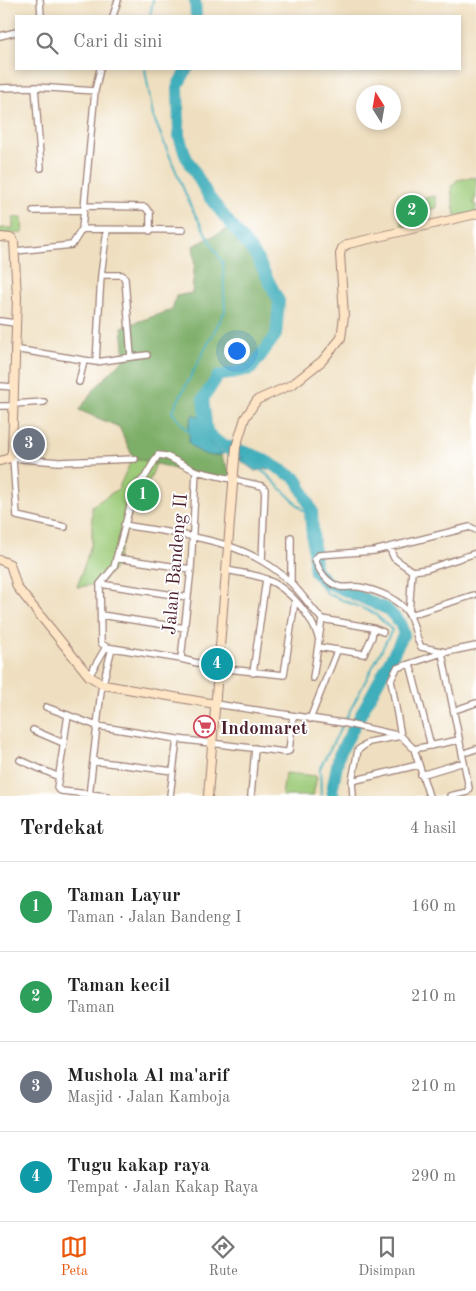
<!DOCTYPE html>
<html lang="id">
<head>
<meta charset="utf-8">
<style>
	:root { --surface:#fff; --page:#f2f2f2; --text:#222; --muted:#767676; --line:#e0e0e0; --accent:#ea580c }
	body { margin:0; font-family:"Old Standard TT",serif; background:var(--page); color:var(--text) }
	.compass { position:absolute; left:356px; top:85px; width:45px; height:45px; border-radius:50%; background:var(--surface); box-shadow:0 2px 8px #0003; rotate:349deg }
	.you { position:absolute; left:236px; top:350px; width:18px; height:18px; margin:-12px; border:4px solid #fff; border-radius:50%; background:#1a73e8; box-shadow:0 0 0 8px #1a73e833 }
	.badge { display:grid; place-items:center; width:32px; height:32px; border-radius:50%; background:var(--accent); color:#fff; font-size:16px; font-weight:700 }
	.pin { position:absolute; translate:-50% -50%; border:2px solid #fff; box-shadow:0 1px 5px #0006 }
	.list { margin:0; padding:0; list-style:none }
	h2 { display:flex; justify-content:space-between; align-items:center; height:65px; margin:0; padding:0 20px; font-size:21px }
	h2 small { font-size:16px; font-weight:400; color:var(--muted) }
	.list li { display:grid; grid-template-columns:32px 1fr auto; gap:15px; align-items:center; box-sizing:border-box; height:90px; padding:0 20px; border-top:1px solid var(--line) }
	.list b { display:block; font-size:19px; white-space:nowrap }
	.list p { margin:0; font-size:16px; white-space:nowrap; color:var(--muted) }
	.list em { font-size:16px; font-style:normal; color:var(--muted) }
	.icon { flex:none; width:28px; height:28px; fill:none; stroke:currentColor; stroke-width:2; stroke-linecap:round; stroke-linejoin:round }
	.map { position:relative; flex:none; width:476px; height:796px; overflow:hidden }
	.search { position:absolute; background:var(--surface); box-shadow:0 2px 8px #0003; left:15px; right:15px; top:15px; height:55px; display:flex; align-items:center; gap:12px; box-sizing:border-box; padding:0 18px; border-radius:0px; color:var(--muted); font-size:19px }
	.sheet { height:425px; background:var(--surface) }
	nav { display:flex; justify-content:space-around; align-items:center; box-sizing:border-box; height:70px; border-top:1px solid var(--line); background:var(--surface); font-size:14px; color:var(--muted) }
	nav a { display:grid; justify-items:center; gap:2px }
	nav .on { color:var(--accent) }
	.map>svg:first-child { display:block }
	.green { fill:#9dcb79; stroke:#747552 }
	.forest { fill:#7eaf69; stroke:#64674a }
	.water { fill:#3faebb; stroke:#446673 }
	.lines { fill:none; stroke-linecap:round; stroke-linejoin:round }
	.stream { stroke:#3faebb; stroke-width:2 }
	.river { stroke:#3faebb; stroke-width:12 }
	.street-casing { stroke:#9c7f76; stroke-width:8 }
	.secondary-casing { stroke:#9c7f76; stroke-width:10 }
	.street { stroke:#fff; stroke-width:5.5 }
	.secondary { stroke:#fde5c5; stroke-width:8 }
	.labels { text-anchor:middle; stroke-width:4; stroke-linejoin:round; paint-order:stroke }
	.street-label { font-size:19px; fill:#4a1f2b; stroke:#fff }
	.poi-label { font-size:19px; font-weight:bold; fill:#4a1f2b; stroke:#fff; text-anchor:start }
</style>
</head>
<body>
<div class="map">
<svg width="476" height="796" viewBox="0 0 476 796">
	<rect width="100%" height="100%" fill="#fff"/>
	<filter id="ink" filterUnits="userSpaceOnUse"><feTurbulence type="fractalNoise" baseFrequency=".02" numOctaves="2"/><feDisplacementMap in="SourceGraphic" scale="10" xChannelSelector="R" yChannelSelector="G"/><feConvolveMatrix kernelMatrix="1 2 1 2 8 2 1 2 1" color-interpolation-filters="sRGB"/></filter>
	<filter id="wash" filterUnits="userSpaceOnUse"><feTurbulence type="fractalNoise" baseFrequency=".0096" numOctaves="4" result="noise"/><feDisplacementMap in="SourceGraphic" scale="20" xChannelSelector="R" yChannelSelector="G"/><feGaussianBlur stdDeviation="1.12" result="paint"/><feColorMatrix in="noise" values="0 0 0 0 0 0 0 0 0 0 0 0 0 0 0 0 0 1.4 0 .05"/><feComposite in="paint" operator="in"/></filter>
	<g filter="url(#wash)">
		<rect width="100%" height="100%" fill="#efdfc0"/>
		<path class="green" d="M476,177V198L473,203L476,205V213L455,216L451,187L457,180Z
			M435,196L437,208L412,213L414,224L402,226L398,203Z
			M22,217L23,233L0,235V228H13V218Z
			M133,457L156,464L147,486L151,487L146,505L133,504L115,567L100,584L77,587L92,542V506L118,489Z
			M285,773L317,776L313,796H282Z"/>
		<path class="forest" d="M228,229C252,258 284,295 273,336C270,346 256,359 250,367L217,374L199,400L202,434L217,449L235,480L178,470L133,457L119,427L79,410L97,386L125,358L122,327L172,310L176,296L192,293L195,260L193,246Z"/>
		<path class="water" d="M193,414L201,418C202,436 208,445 225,453C212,460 198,453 189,443V425Z
			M259,457L272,464L268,469L255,471L237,458Z"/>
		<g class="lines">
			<path class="stream" d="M150,16L153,0
				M145,69L153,116L191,207L223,264L225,311L172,412L190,433
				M223,452L232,455
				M261,469L305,512L310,573L328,594L374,613L392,630L320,768L321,796"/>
			<path class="river" d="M195,0L196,16
				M187,69L178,85L179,136L186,157L209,197L256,256L279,301L276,335L251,369L218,376L203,399L207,432L219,443L259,457L297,479L312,511L315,569L328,583L387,609L400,623L404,634L339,755L332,791L334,796"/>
		</g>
	</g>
	<g filter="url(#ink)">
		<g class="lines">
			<defs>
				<path id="street" d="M40,0L41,16
					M113,16L118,0
					M0,36L16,32
					M35,87L41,168
					M0,88L35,87L95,91
					M84,206L145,207L150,213V231
					M33,211L84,210
					M82,229L183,230
					M16,251L72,245L82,229L95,91L100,69
					M0,321L15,323
					M14,349L96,362L131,357L125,279L122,275H101L107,230
					M131,357L147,355
					M96,362L101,275
					M79,382L84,361
					M0,386L13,387
					M13,404L44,402
					M0,406H13
					M10,458L59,462L135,459
					M13,459L17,516L65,527
					M124,525C183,535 248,539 292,584C303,595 311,608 322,619
					M389,547L394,558L412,571L427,569L476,553
					M116,558L191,569
					M262,561L265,489L262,486L196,471L166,456L158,455L145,477L135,487L114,567L100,584L101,643L106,647L181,659L218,668L284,675L295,601
					M227,570C239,573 254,574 266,579C290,589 311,615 319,639
					M291,582V537
					M100,584L187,597
					M409,614L412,571
					M101,615L185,628
					M410,615L474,595
					M322,619L373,628L383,632
					M318,647L364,654L372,637L373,628
					M446,652L421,647C414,634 415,620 404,608C393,597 375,590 359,587C353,586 346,588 340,587C327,583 319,571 315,559L319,555L374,551L470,527L476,530
					M442,653L469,788L467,792L450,796
					M181,659L191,569L196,471
					M410,664L431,746
					M253,673L266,579
					M89,676L106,647
					M313,678L322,619
					M215,704L343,723L401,736L414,749L429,796
					M46,707L97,726L177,739L285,752L289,751L293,716
					M458,709L476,703
					M68,715L57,788L61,791L107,796
					M310,719L337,651
					M33,730L63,743
					M414,749L459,740
					M467,752L476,749
					M20,760L59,777
					M93,761L173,771
					M418,765L352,781L358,750L369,742L401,736L391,680L397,668L442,653L476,646
					M421,775L464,762
					M352,781L353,796
					M89,796L101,691L112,648
					M170,796L177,739
					M251,796L255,748"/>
				<path id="secondary" d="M0,237L12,238L14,241L17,297L12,451L10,458L0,461
					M0,560L10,564L17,587L89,676L104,685L215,704
					M208,796L236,447L245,418L257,400L293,384L322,361L341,338L344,316L340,254L342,248L348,244L476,214"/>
			</defs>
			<use href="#street" class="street-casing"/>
			<use href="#secondary" class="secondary-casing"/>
			<use href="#street" class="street"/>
			<use href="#secondary" class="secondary"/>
		</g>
	</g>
	<defs>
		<symbol id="supermarket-ring" viewBox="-11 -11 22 22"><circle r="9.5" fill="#fff" stroke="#d1495b" stroke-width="1.5"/><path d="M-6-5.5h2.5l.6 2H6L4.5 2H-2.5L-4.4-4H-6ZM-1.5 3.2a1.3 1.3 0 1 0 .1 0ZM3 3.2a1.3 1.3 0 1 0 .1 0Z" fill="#d1495b"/></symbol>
	</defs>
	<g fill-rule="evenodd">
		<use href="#supermarket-ring" x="192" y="714" width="25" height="25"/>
	</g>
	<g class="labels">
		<g class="street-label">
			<text transform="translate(174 564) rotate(-85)" y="7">Jalan Bandeng II</text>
		</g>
		<g class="poi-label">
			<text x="220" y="734">Indomaret</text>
		</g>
	</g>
</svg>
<svg class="compass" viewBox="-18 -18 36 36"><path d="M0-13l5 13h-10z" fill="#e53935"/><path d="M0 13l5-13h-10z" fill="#767676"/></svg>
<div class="you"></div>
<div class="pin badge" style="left:143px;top:495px;background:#2e9e5b">1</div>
<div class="pin badge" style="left:412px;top:211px;background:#2e9e5b">2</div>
<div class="pin badge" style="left:29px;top:444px;background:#6b7280">3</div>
<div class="pin badge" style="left:217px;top:664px;background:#0f9aa8">4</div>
<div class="search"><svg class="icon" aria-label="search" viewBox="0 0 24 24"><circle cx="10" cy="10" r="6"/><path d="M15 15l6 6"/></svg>Cari di sini</div>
</div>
<section class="sheet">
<h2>Terdekat<small>4 hasil</small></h2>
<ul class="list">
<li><span class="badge" style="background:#2e9e5b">1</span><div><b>Taman Layur</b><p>Taman · Jalan Bandeng I</p></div><em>160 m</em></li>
<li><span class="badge" style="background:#2e9e5b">2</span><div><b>Taman kecil</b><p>Taman</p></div><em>210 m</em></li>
<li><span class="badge" style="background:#6b7280">3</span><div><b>Mushola Al ma'arif</b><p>Masjid · Jalan Kamboja</p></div><em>210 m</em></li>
<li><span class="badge" style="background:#0f9aa8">4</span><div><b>Tugu kakap raya</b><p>Tempat · Jalan Kakap Raya</p></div><em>290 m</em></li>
</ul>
</section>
<nav>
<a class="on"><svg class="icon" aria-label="map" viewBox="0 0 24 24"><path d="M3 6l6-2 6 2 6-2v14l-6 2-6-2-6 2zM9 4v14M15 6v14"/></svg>Peta</a>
<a><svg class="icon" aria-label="directions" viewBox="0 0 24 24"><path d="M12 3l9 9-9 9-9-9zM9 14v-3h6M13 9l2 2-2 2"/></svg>Rute</a>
<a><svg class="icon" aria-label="saved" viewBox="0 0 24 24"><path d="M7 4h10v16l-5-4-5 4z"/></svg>Disimpan</a>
</nav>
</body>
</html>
